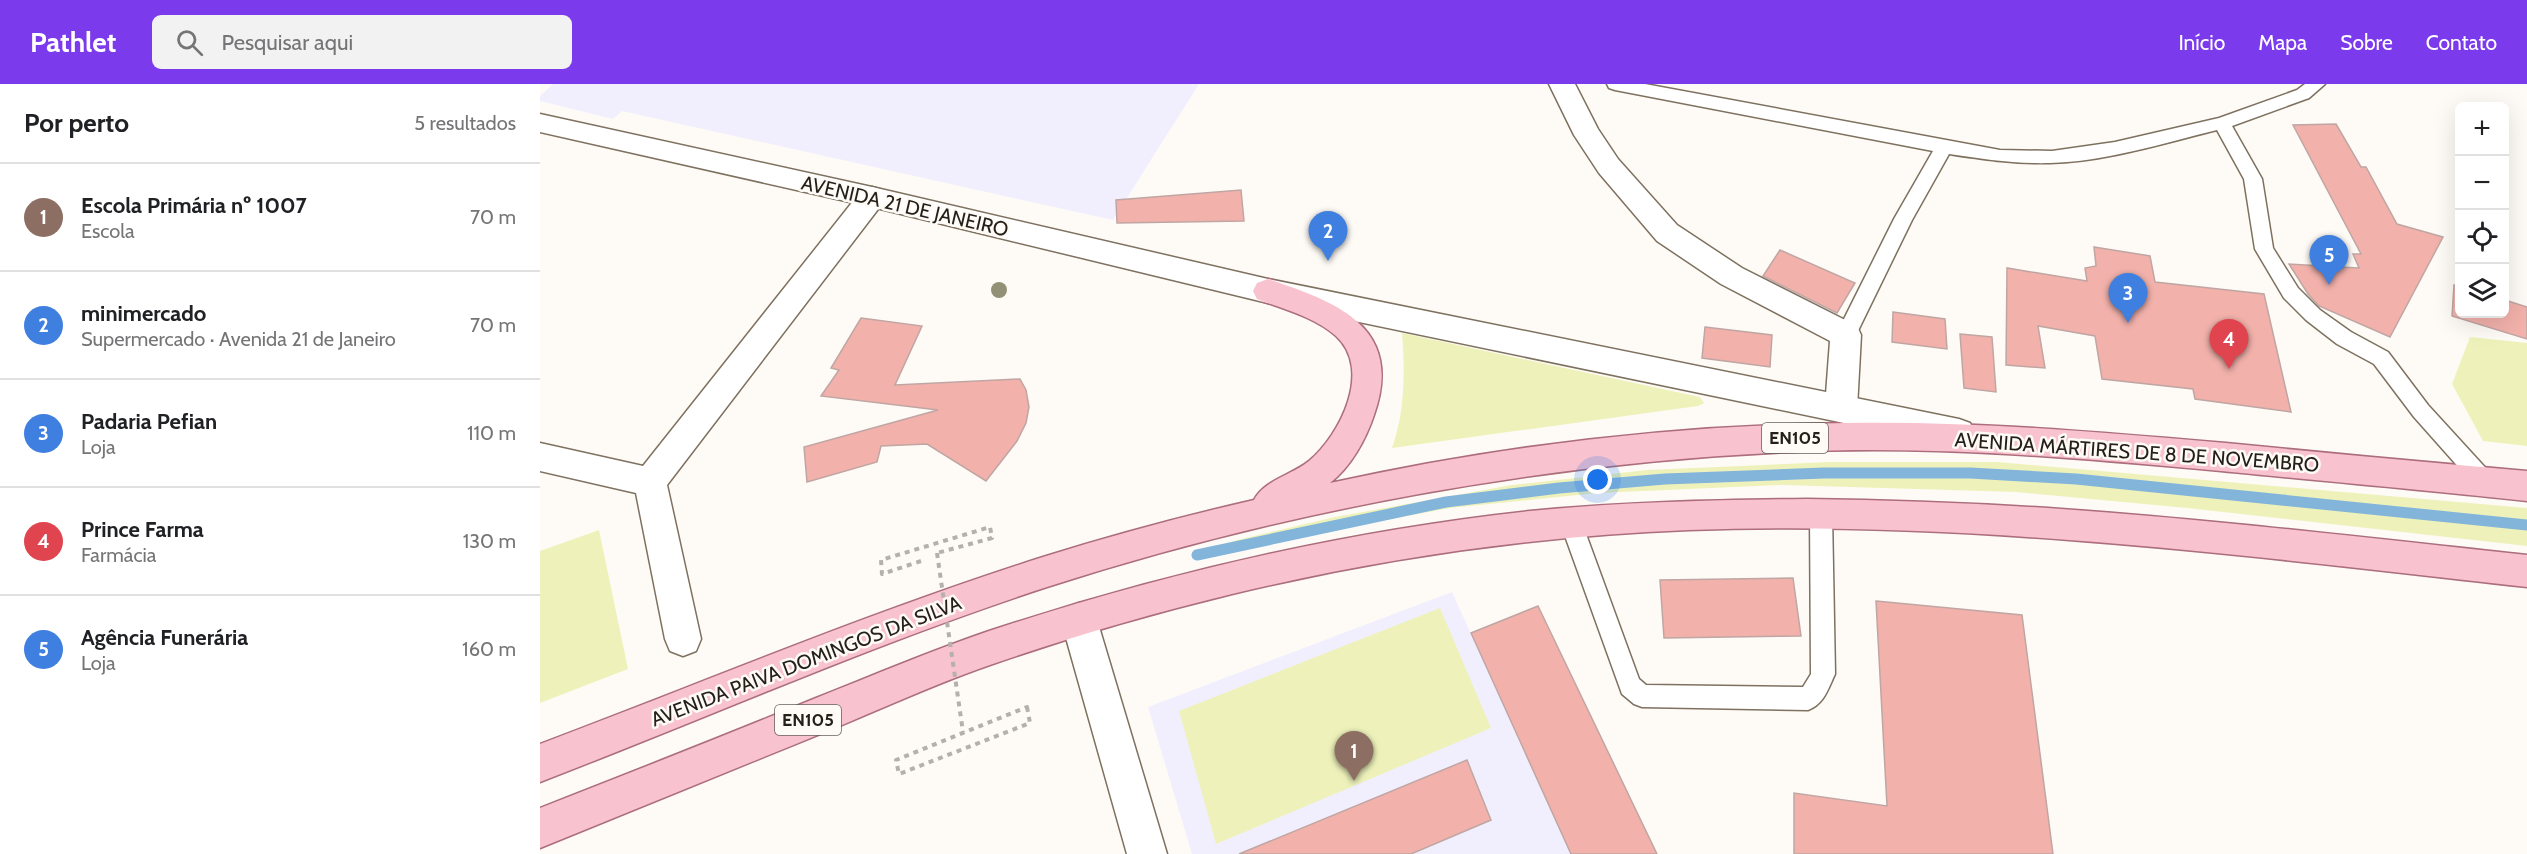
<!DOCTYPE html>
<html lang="pt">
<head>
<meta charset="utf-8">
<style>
	:root { --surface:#fff; --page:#f2f2f2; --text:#202124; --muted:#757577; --line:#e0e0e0; --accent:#7c3aed }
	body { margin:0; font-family:Cabin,sans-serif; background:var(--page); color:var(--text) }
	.controls { position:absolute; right:18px; top:18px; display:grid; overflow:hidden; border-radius:9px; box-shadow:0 6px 24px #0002 }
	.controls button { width:54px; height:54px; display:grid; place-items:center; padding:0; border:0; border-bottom:2px solid var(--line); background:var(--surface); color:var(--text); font:30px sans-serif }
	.you { position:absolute; left:1058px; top:396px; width:21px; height:21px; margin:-15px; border:4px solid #fff; border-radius:50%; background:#1a73e8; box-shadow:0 0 0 9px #1a73e833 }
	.badge { display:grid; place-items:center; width:39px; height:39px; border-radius:50%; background:var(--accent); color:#fff; font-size:20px; font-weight:700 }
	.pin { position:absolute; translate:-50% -50px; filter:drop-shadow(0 2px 3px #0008) }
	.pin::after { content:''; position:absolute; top:32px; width:21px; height:18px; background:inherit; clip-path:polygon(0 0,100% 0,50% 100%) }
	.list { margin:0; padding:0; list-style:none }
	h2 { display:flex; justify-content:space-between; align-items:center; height:78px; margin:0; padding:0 24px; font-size:26px }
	h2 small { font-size:20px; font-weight:400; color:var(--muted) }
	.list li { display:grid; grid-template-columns:39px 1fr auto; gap:18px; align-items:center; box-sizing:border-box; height:108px; padding:0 24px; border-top:2px solid var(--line) }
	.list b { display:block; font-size:22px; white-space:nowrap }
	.list p { margin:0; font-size:20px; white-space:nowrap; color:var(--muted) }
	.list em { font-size:20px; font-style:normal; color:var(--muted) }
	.icon { flex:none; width:33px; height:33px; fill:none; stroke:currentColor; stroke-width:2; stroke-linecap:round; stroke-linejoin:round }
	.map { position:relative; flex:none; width:1987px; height:770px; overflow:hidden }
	header { display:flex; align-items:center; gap:36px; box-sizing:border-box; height:84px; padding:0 30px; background:var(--accent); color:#fff }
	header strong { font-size:28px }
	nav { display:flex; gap:33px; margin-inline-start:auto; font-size:21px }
	.search { width:420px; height:54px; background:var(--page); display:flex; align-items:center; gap:15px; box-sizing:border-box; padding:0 21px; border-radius:9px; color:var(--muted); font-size:22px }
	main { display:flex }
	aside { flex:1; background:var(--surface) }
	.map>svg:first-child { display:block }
	.education { fill:#f1effd }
	.green { fill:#eef2ba }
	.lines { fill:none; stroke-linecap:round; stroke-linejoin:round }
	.stream { stroke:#83b5db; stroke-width:11 }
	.building { fill:#f2b1ab; stroke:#c0a6a3; stroke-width:1.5 }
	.lane-casing { stroke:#7e715f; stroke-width:3 }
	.street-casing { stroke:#7e715f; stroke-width:3 }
	.secondary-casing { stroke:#7e715f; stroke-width:3 }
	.primary-casing { stroke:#ab6e7a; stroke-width:3 }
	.path { stroke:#b4b0ab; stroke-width:4; stroke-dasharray:5 5; stroke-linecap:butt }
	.lane { fill:#fff; fill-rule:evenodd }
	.street { fill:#fff; fill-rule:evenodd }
	.secondary { fill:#fff; fill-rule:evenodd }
	.primary { fill:#f8c2ce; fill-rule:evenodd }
	.path-bridge { stroke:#b4b0ab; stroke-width:4; stroke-dasharray:5 5; stroke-linecap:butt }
	.tree { fill:#929176 }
	.labels { text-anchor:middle; stroke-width:5; stroke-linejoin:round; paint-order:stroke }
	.shield { fill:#fefbf7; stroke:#65615b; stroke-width:1.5 }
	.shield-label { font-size:18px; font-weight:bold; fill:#241f18 }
	.street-label { font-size:20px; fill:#241f18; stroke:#fefbf7 }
</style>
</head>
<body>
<header>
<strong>Pathlet</strong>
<div class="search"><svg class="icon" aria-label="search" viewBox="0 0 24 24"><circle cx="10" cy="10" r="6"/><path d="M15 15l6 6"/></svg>Pesquisar aqui</div>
<nav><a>Início</a><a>Mapa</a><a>Sobre</a><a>Contato</a></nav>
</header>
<main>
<aside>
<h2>Por perto<small>5 resultados</small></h2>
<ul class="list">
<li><span class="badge" style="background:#8d6e63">1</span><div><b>Escola Primária nº 1007</b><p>Escola</p></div><em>70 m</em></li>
<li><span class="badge" style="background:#3f7fe0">2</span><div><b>minimercado</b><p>Supermercado · Avenida 21 de Janeiro</p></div><em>70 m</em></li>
<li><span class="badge" style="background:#3f7fe0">3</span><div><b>Padaria Pefian</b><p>Loja</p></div><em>110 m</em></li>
<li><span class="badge" style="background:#e0444e">4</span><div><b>Prince Farma</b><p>Farmácia</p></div><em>130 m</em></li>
<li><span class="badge" style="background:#3f7fe0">5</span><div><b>Agência Funerária</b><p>Loja</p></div><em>160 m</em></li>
</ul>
</aside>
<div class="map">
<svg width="1987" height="770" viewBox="0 0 1987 770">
	<rect width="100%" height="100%" fill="#fefbf7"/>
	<path class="education" d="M13,0H659L573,136L82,27L73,35L0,17V12Z
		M912,508L1031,770H652L608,623Z"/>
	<path class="green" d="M862,249L1160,313L1164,319L1158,322L852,364C865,328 865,288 862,249Z
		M1930,253L1987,259V362L1943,357L1912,300Z
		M1290,378H1457L1987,424V462L1647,424L1476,408L1242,401L1057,409L910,424L657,471L697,456L795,433L972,401L1107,386Z
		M59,446L88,585L0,619V467Z
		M900,524L951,644L676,760L639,627Z"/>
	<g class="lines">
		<path class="stream" d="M657,471L906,418L1019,404L1125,395L1284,389H1430L1536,395L1987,441"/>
	</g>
	<path class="building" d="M1796,40L1821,83H1826L1857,140L1903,153L1850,253L1779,222L1768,210L1749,180L1819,184L1813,170H1821L1753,41Z
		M701,106L704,137L577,139L576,116Z
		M1554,163L1610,172L1615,198L1724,210L1751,328L1655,315L1653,305L1562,295L1555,252L1498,242L1505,284L1466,281L1467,184L1547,197L1545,184L1556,182Z
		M1240,166L1315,199L1297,229L1223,192Z
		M1914,201L1920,202V230H1965V216L1987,223V255L1912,232Z
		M1353,228L1405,235L1407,265L1352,258Z
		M321,234L382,242L355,301L480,295L486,306L489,323L486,339L477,357L446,397L387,360L341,362L337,378L267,398L264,363L398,326L281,312L299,286L291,284Z
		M1165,243L1232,251L1230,283L1162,274Z
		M1420,250L1452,253L1456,308L1424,304Z
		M1253,494L1261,552L1124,554L1120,496Z
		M1336,517L1482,531L1513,770H1254V709L1347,722Z
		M998,522L1117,770H1031L931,549Z
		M927,676L951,736L871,770H699Z"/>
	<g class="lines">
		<defs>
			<path id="lane" d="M1067,0H1105L1460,66L1512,67L1575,58L1679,34L1757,6L1765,0H1785L1769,14L1692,42L1722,95L1733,164L1758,204L1780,226L1811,248L1848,268L1888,321L1952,391L1956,398L1952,405L1945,407L1938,405L1874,333L1834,280L1797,260L1766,236L1744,214L1715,165L1704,95L1677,46C1624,59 1564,78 1510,79C1475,80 1443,75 1409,70L1372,136L1313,257L1306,259L1299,257L1296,251L1354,135L1393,67L1075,6L1069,4Z
				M1281,420L1289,423L1292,430L1295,590C1288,605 1284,620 1268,626L1102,623L1094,620L1082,610L1020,438L1023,431L1031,428L1039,431L1099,595L1106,601L1263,603L1271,590L1270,430L1273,423Z"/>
			<path id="street" d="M1009,0H1035L1058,45L1078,75L1137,141L1202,184L1317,242L1321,251L1317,324L1312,333L1301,337L1290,333L1285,324L1290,257L1181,200L1117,157L1059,89L1034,51Z
				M332,103L342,106L346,113L342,120L127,401L161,555L156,567L143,572L130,567L125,555L96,409L0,387V359L103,382L322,106Z
				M539,519L552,524L557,536L627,770H587L521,536L526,524Z"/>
			<path id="secondary" d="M0,30L332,103L728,195L1419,335L1430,339L1435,349L1430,359L1419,363L728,219L332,123L0,48Z"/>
			<path id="primary" d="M728,195C797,218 865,243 834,331C826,355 811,383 790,399C958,362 1133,341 1306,339C1433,337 1560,348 1686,359C1786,369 1887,378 1987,387V417C1885,406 1783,397 1681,387C1538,374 1395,361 1251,368C1000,379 747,426 507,503C335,559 169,633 0,698V660C167,597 333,527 503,473C573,451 644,432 714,416C724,396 752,391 769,377C800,351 833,286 796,252C775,233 743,225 717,215L713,207L717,199Z
				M1267,415C1348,416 1428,419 1508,424C1668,435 1827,454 1987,471V503C1709,472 1429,436 1149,446C995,452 842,474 692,510C610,530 527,554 447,582C392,601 339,626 285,648C190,687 95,725 0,764V724C92,688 184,652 276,614C334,591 390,567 449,547C625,489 806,447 990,427C1082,418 1175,416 1267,415Z"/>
		</defs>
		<use href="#lane" class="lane-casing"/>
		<use href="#street" class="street-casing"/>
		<use href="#secondary" class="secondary-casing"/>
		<use href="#primary" class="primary-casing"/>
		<path class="path" d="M381,477L342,490L341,476L450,443L452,454L397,469
			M487,623L490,639L359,690L356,676Z"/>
		<use href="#lane" class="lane"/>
		<use href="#street" class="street"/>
		<use href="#secondary" class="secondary"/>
		<use href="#primary" class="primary"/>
		<path class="path-bridge" d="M397,469L423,648"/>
	</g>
	<circle class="tree" cx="459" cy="206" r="8"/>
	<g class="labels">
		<g class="shield">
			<rect x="1222" y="339" width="66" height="30" rx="4.5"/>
			<rect x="235" y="621" width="66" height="30" rx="4.5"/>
		</g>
		<g class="shield-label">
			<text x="1255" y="360">EN105</text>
			<text x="268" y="642">EN105</text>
		</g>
		<g class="street-label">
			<text transform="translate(365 122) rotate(13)" y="7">AVENIDA 21 DE JANEIRO</text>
			<text transform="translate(1597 368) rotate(4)" y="7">AVENIDA MÁRTIRES DE 8 DE NOVEMBRO</text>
			<text transform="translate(266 577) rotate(-21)" y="7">AVENIDA PAIVA DOMINGOS DA SILVA</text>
		</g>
	</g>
</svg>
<div class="controls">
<button>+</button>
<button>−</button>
<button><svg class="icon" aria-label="locate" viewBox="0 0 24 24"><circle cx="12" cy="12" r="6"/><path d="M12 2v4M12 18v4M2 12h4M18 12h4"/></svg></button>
<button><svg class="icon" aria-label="layers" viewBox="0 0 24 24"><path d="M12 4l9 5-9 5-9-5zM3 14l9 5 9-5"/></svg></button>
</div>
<div class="you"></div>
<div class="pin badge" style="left:814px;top:697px;background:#8d6e63">1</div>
<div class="pin badge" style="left:788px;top:177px;background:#3f7fe0">2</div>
<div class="pin badge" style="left:1588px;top:239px;background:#3f7fe0">3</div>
<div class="pin badge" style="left:1689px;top:285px;background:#e0444e">4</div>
<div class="pin badge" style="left:1789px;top:201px;background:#3f7fe0">5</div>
</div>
</main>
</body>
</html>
